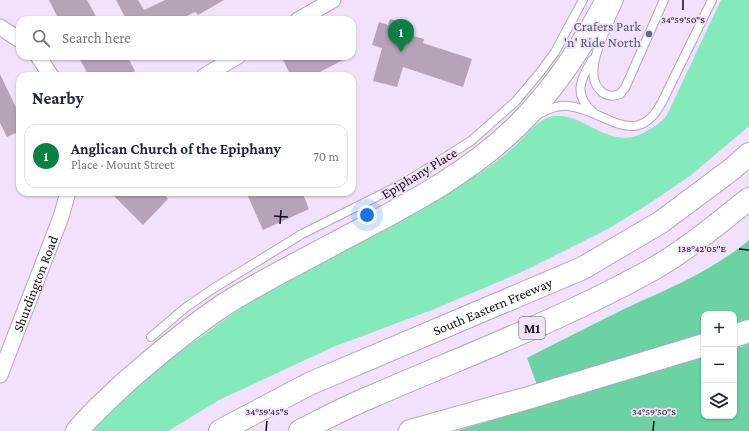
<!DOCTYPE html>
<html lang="en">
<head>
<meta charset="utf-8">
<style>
	:root { --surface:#fff; --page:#f6f6f7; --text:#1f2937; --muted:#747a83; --line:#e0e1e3; --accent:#0b8043 }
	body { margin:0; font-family:"Crimson Pro",serif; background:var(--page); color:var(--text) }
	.controls { position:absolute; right:12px; bottom:12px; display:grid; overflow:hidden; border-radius:8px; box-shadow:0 1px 3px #0004 }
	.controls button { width:36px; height:36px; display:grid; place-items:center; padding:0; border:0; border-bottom:1px solid var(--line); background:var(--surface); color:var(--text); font:20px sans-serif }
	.you { position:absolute; left:367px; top:215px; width:14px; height:14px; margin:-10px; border:3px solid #fff; border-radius:50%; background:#1a73e8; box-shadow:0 0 0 6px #1a73e833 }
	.badge { display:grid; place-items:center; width:26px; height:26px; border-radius:50%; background:var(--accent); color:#fff; font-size:13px; font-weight:700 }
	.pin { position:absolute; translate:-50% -33px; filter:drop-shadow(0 1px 2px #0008) }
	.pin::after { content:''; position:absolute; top:21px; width:14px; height:12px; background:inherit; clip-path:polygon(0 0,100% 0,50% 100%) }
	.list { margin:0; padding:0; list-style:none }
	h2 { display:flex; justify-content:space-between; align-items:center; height:52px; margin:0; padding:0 16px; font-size:17px }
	h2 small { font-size:13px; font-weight:400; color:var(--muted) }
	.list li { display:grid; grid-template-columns:26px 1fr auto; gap:12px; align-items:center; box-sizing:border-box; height:64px; margin:0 8px 8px; padding:0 8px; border:1px solid var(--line); border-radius:12px }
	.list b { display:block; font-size:15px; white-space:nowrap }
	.list p { margin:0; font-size:13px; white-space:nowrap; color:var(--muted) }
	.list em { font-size:13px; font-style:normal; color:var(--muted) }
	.icon { flex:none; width:22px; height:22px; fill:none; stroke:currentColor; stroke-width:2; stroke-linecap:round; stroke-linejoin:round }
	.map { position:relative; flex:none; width:749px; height:431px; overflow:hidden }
	.search { position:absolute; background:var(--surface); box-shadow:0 1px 3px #0004; left:16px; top:16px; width:340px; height:44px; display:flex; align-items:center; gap:10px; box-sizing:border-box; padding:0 14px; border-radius:12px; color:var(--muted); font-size:15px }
	.panel { position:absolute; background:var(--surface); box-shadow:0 1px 3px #0004; left:16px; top:72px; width:340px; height:124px; border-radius:12px }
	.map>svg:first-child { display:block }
	.green { fill:#84e9bb }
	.forest { fill:#6bd2a4 }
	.building { fill:#b6a2b9 }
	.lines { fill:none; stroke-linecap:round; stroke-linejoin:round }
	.service-casing { stroke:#b5a5be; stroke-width:10 }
	.minor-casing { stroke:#b5a5be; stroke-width:17 }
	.motorway-casing { stroke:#b5a5be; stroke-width:24 }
	.service { stroke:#fff; stroke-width:8 }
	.minor { stroke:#fff; stroke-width:15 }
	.motorway { stroke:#fff; stroke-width:22 }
	.ticks { fill:none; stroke:#110b14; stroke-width:1.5 }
	.service-dot { fill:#5c6f8a; stroke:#f2e1fb; stroke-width:1.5 }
	.labels { text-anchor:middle; stroke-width:3.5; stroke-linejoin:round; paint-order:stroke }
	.shield { fill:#f2e1fb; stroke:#544b59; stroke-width:1 }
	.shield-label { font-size:13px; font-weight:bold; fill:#110b14 }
	.service-label { font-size:14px; fill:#4e5e75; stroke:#f2e1fb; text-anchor:end }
	.street-label { font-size:14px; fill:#110b14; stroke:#f2e1fb }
	.ticks-label { font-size:10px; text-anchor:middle; fill:#110b14; stroke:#f2e1fb; stroke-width:3.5; stroke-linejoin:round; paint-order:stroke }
</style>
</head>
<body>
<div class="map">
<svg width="749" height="431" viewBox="0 0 749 431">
	<rect width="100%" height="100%" fill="#f2e1fb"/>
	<path class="green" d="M721,0H749V126L690,176L647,205L608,229L524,271L432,310L333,347L219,400L168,431H88C123,394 163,363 205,334C225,319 246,304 268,291C296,275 326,261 354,246C395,223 436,198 477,175C492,166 506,154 518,143C527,134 535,123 547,118C580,105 607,154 645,132C654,127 661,123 667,115Z"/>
	<path class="forest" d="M749,240V324L734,328V314H704V337L537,385L527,358C560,341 593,324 626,308C668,289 714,270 749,240Z
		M749,344V431H456L704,357V416H734V349Z"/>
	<path class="building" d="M49,0H87L98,20H59Z
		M116,0H138L144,10L165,0H224L198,15L195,12L179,20H124L126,19Z
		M390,19L413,25L410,35L424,39L423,43L472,59L463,87L403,67L397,87L373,81L382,48L372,45L379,22L388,25Z
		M78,56H127L135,71L126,76H89Z
		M281,56H351L312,76H291Z
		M0,74L20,116V131L7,137L0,123Z
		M110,192H162L168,199L143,225Z
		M246,192H302L309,209L263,230Z"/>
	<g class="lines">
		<defs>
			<path id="service" d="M619,0C611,21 580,71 600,90C605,96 613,97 620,94L625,88L664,0
				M592,60C580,80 573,95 593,112
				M539,114C548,109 557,105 568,106C604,109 636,152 662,102L712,0
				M151,337L185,308L211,290L302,234L406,182L471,141L516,101L541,71L555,52L583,0"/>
			<g id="minor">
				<path d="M298,20L333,0"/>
				<path d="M0,27L20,40"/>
				<path d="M38,56L51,76"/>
				<path d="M204,76L238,56"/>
				<path id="s1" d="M0,375L61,217L68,192"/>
			</g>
			<g id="motorway">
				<path d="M734,336L749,331"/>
				<path d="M77,431C92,413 109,398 126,382C157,355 188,329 222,306C256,284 293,266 328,247C393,212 463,179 516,127C554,90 582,47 607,0"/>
				<path id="s2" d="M220,431L309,384L583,268L661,222L732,169L749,154"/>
				<path d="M300,431C324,419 348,406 373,396C465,356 558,321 646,273C683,253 716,225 749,199"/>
				<path d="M410,431L528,398L704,345"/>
			</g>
		</defs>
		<use href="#service" class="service-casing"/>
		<use href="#minor" class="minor-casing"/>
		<use href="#motorway" class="motorway-casing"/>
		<use href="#service" class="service"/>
		<use href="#minor" class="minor"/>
		<use href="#motorway" class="motorway"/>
	</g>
	<path class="ticks" d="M683,10V0M274,216L288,217M280,224L281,210M739,249L749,250M266,431L267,421M653,431L654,421"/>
	<circle class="service-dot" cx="649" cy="34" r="4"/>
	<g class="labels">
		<rect class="shield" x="519" y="317" width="26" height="22" rx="3"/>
		<g class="shield-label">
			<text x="532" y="333">M1</text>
		</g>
		<g class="service-label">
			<text x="641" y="31">Crafers Park<tspan x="641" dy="16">'n' Ride North</tspan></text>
		</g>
		<g class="street-label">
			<text transform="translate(419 173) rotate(-31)" y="5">Epiphany Place</text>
			<text dy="5" stroke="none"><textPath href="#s1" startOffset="98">Shurdington Road</textPath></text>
			<text dy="5" stroke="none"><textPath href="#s2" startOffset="300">South Eastern Freeway</textPath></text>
		</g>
	</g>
	<g class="ticks-label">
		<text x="683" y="23">34°59'50"S</text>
		<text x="702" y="252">138°42'05"E</text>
		<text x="267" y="415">34°59'45"S</text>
		<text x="654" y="415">34°59'50"S</text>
	</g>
</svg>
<div class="controls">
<button>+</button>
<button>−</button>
<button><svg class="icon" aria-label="layers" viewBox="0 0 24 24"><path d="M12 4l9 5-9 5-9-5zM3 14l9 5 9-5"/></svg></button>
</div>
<div class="you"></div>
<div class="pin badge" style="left:401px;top:52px">1</div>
<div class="search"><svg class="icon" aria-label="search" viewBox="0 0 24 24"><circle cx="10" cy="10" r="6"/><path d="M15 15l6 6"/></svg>Search here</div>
<section class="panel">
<h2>Nearby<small></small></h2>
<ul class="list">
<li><span class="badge">1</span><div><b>Anglican Church of the Epiphany</b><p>Place · Mount Street</p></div><em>70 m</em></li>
</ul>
</section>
</div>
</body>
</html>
